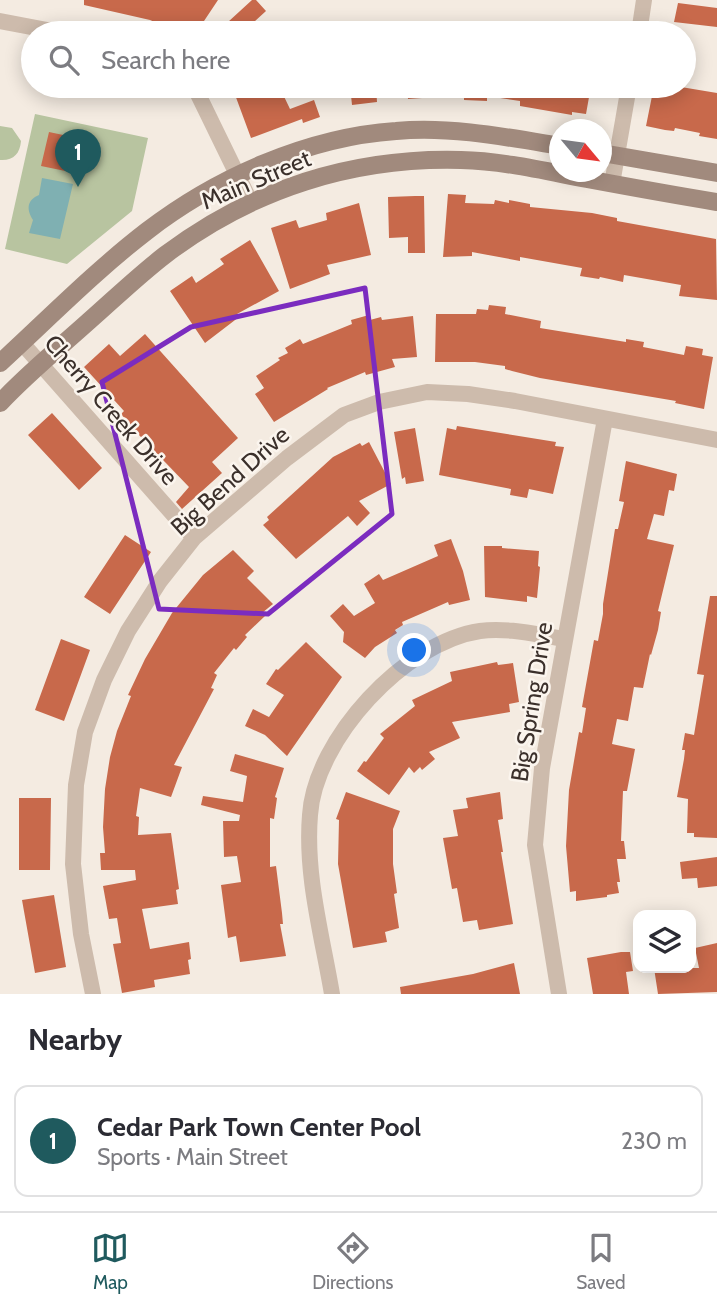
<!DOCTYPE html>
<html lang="en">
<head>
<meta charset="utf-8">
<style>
	:root { --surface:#fff; --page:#f7f7f7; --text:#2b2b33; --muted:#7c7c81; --line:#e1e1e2; --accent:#1f5a5e }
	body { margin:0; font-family:Cabin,sans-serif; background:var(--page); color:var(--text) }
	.controls { position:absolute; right:21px; bottom:21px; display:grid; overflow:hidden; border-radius:14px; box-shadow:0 4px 18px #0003 }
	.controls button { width:63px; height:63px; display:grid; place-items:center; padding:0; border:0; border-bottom:2px solid var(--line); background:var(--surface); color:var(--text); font:35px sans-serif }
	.compass { position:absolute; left:549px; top:119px; width:63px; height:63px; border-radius:50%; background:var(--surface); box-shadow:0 4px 18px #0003; rotate:119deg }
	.you { position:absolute; left:415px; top:651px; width:24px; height:24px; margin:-18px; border:5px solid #fff; border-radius:50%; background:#1a73e8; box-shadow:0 0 0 10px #1a73e833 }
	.badge { display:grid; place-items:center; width:46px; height:46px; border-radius:50%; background:var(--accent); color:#fff; font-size:23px; font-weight:700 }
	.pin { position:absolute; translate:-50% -58px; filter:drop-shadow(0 2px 4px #0008) }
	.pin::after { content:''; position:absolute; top:37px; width:24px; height:21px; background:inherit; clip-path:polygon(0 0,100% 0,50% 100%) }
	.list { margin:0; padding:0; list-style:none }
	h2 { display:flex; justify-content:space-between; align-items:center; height:91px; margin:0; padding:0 28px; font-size:30px }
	h2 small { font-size:23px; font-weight:400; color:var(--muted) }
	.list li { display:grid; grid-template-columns:46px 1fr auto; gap:21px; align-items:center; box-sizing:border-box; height:112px; margin:0 14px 14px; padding:0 14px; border:2px solid var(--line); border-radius:14px }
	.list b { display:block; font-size:26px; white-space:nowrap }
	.list p { margin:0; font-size:23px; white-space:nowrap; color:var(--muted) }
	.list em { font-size:23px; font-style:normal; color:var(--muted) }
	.icon { flex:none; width:38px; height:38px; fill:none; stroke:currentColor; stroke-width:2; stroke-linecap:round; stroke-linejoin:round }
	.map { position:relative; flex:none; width:717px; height:994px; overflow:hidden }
	.search { position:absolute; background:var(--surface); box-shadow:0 4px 18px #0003; left:21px; right:21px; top:21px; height:77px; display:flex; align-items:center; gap:18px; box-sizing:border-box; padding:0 24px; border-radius:38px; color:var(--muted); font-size:26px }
	.sheet { height:217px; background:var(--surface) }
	nav { display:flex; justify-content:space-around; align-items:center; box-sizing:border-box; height:98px; border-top:2px solid var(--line); background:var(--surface); font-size:19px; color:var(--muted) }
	nav a { display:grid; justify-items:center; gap:4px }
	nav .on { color:var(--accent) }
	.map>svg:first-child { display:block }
	.green { fill:#b8c4a0 }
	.water { fill:#7fb0b2 }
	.building { fill:#c8694b }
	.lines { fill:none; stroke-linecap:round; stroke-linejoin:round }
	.street { stroke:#cdbbac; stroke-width:16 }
	.secondary { stroke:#a18a7d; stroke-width:18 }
	.marked { fill:none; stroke:#7b2cbf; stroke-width:5; stroke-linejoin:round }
	.labels { text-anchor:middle; stroke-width:5; stroke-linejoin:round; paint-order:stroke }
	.street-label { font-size:24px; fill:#3b302b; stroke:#fbf5ee }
</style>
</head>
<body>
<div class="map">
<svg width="717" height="994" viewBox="0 0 717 994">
	<rect width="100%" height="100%" fill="#f4ebe1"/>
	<path class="green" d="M35,114L148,138L132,211L67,264L5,249Z
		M0,126L12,128L21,141C20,154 13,161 0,160Z"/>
	<path class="water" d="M42,178L73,184L60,239L29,233L33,220C26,209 27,200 39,195Z"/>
	<path class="building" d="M84,0H218L196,33H180L150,20L84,5Z
		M252,0H256L266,11L242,33H216Z
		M678,3L717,8V27L674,22Z
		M237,86H279L290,109L314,100L320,117L303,123L302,119L251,138L234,92L239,90Z
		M350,86H376L377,102L352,105Z
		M407,86H450V96L408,99Z
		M464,86H591L586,114L572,112V115L520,106V101L487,96V101L464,100Z
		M654,86H675L717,93V139L699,136L700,133L675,128L674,131L665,130L646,126Z
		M49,132L82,139L75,173L41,166Z
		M448,194L466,195L465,203L494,204L495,200L509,203V200L530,204V207L592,213L617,218V221L716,239L717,300L679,296L681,285L624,275L623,282L600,277L599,279L580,276L582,268L520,257V261L472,252V256L443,257Z
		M415,196H424L425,253H408V237L389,238L388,197Z
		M359,203L371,255L327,265L330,274L290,289L271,228L296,220L299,228L327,220L326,213Z
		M250,240L279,291L237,314L239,317L205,343L170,291L192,276L196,283L224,264L220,259Z
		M489,305L506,307L505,314L541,321L540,328L626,342V339L644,342L643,347L684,355L686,346L703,349L702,355L713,357L704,409L675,403L676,401L540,378L512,371L505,369V366L475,362H435L436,314H476L477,309L488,310Z
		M369,315L370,320L381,317L382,320L413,316L417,357L392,359L395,367L366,375L365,372L327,388L328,389L274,422L255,394L264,388L256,376L280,360L278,358L288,353L285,348L300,339L303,344L352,324L351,320Z
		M145,334L238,438L212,462L222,473L182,509L176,502L189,487L139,435L121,414L124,411L84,367L109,344L120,356Z
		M52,413L102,468L79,490L28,435Z
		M457,426L556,442L555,446L564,447L553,494L529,489L527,498L510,495L511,489L439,475L447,428L456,430Z
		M415,428L424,481L406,484L405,477L402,479L394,432Z
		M369,442L391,484L359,501L370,513L357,526L348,516L296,559L263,525L269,520L267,517L333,457L360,443L362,446Z
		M626,461L677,474L674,491L669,490L664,516L654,514L647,539L674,545L658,611L661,612L658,630L651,655L650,654L643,688L634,687L628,721L617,719L612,744L635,749L627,791H623L621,841H624L626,859H617L620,882H617L619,893L607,895V897L576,901V891L570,892L566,846L569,790L579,732L582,733L586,708L582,707L594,640L598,641L603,614V604L615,529H618L624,502L619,501Z
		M125,535L151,552L110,614L84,597Z
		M451,539L463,571L470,600L449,605L448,602L402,622L403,625L395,630L397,633L375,647L365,658L343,642L344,632L330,616L343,604L354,616L375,603L364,584L379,574L383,580L438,556L434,545Z
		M484,546H502V548L539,551L538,566L540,567L537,598L527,596V602L485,597Z
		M233,550L254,571L247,578L273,604L262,613L265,616L245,635L247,637L236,650L234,648L214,673L217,675L211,688L214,689L174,765L182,767L171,797L140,788L136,816L139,817L138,835L171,833L179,889L176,890L178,904L142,909L150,949L189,942L191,959L188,960L190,974L154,980L155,987L122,993L113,944L121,943L117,918L109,919L103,886L136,880L135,870H101L100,853H105L103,827L105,789L110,757L117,731L131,696L128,695L145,659L172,613L203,575Z
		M710,596H717V838L694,837V833H687L688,799L677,797L684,759L685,750H682L685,733L694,735L704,675L697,674Z
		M61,639L90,650L64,721L35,710Z
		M306,642L342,677L287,756L265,735L245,726L253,709L269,717L284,695L266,684L276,669L278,670Z
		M497,662L498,665L513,663L519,702L509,704L510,712L452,722L460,738L429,752L435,759L422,770L420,767L414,773L409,767L389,795L357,771L364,761L366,762L384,738L380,734L415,706L412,700L452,681L450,672Z
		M235,754L284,768L275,797L277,798L274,819L270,818V867L276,866L282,913L283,924H280L286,956L240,962L236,936L228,938L221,885L241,882L237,856L224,857L223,821H239L240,815L201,805L203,796L243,802L247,776L230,771Z
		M346,792L400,811L393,829V864L397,893L394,894L399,928L385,932L387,942L353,948L338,864L339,820L336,819Z
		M500,792L503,819L498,820L503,852H501L513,924L479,930L477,920L463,922L457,888L452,889L443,838L458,836L453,810L468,808L466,798Z
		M19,798H51L50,870H19Z
		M717,857V886L698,888L697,878L682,879L680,862Z
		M54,895L66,967L35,973L22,900Z
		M717,943V992L658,994L654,968H699L695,948Z
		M621,952H630L633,971L626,972L629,994H593L587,958Z
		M514,963L520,994H401L400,987L473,974Z"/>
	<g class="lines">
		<path class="street" d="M0,21L63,33
			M639,33L644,0
			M194,86L251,203
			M612,184L629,86
			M22,343L194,538
			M93,994L81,934L73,864L76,785L85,732L104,680L128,631L160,581L194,538L287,458L344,415L379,402L427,392L468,394L515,401L717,440
			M332,994C322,935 305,875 310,815C315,739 405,642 480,631C507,627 538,635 565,639
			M559,994L535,845L542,768L605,419"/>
		<path class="secondary" d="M602,153L717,173
			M0,363C48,319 95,271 147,231C216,178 307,137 396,131C450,126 506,137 560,146
			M0,403C27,374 59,348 89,321C114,299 139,275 165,255C252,189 353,157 461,160C504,161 545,171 587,179C630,187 674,195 717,202"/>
	</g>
	<path class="marked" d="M365,288L392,514L268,614L159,609L102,382L191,327Z"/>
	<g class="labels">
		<g class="street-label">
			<text transform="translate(256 180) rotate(-23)" y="8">Main Street</text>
			<text transform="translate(111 410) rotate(49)" y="8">Cherry Creek Drive</text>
			<text transform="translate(230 481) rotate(-42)" y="8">Big Bend Drive</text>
			<text transform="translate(532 702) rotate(-81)" y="8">Big Spring Drive</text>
		</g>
	</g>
</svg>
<div class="controls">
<button><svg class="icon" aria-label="layers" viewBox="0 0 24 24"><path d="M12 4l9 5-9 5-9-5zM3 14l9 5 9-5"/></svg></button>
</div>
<svg class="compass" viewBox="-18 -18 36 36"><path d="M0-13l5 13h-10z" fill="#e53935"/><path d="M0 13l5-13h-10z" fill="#7c7c81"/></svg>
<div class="you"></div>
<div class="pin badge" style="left:78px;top:187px">1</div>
<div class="search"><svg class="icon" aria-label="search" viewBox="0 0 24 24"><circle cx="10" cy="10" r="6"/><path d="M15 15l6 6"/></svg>Search here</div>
</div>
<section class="sheet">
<h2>Nearby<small></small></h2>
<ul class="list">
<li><span class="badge">1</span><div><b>Cedar Park Town Center Pool</b><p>Sports · Main Street</p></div><em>230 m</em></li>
</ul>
</section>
<nav>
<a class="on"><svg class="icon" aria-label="map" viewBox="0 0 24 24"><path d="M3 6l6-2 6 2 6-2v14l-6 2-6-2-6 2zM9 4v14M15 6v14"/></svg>Map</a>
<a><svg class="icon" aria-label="directions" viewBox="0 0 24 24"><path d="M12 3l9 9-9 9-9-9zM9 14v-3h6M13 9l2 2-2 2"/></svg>Directions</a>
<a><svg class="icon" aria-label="saved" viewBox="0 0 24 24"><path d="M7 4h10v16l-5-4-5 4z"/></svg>Saved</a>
</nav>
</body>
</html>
